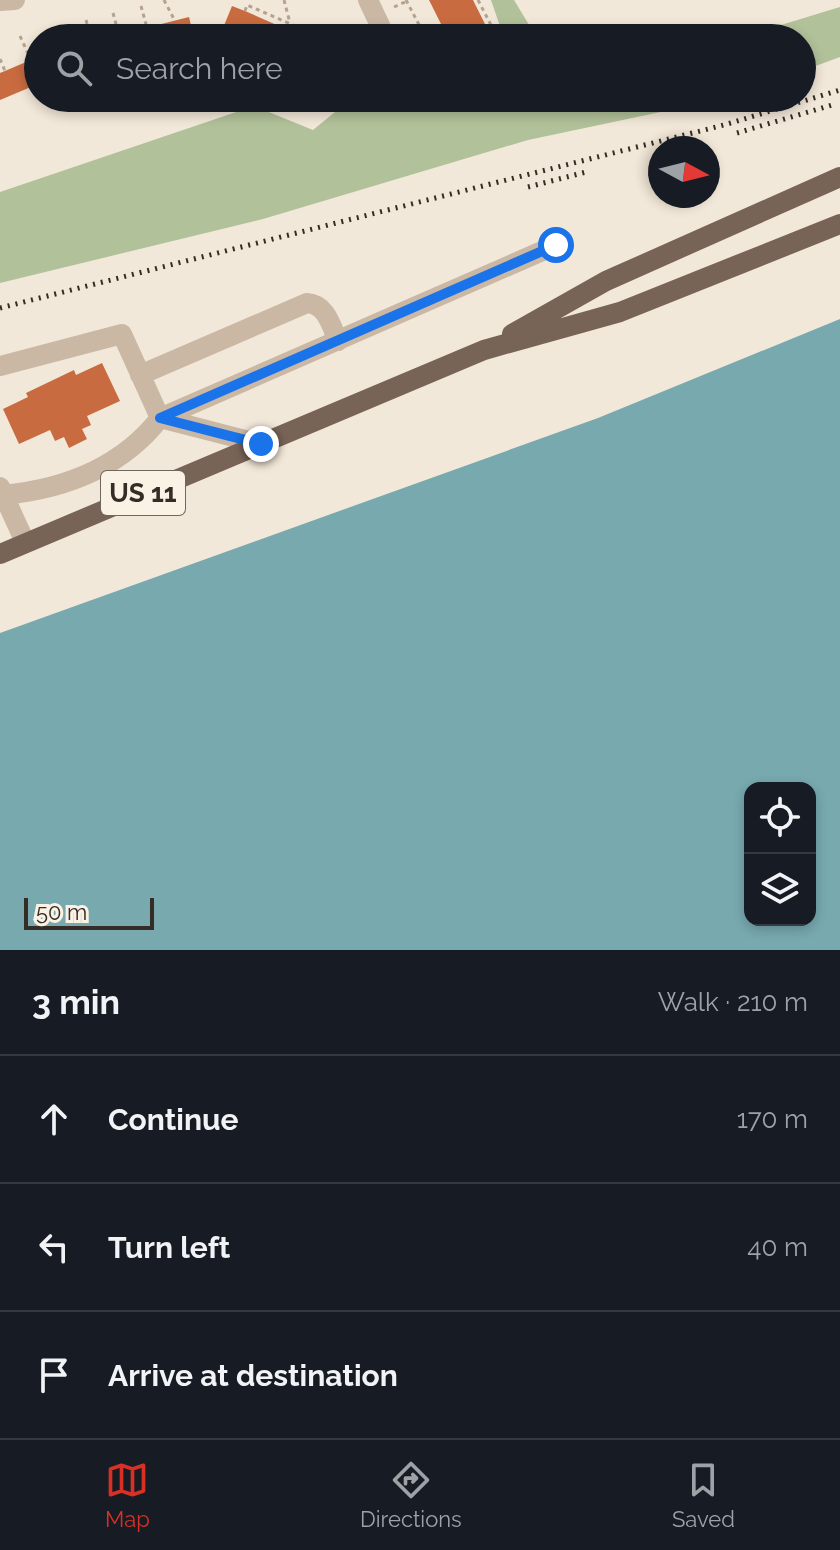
<!DOCTYPE html>
<html lang="en">
<head>
<meta charset="utf-8">
<style>
	:root { --surface:#171b24; --page:#20242c; --text:#f1f3f6; --muted:#9ea1a6; --line:#363941; --accent:#d93025 }
	body { margin:0; font-family:Raleway,sans-serif; background:var(--page); color:var(--text) }
	.controls { position:absolute; right:24px; bottom:24px; display:grid; overflow:hidden; border-radius:16px; box-shadow:0 4px 12px #0003 }
	.controls button { width:72px; height:72px; display:grid; place-items:center; padding:0; border:0; border-bottom:2px solid var(--line); background:var(--surface); color:var(--text); font:40px sans-serif }
	.compass { position:absolute; left:648px; top:136px; width:72px; height:72px; border-radius:50%; background:var(--surface); box-shadow:0 4px 12px #0003; rotate:97deg }
	.scale { position:absolute; left:24px; bottom:20px; width:130px; box-sizing:border-box; padding-left:8px; border:4px solid #352c26; border-top:0; font-size:22px; line-height:28px; white-space:nowrap; color:#352c26; -webkit-text-stroke:6px #f9f2e5; paint-order:stroke }
	.stop { position:absolute; width:24px; height:24px; margin:-18px; border:6px solid #1a73e8; border-radius:50%; background:#fff }
	.stop.end { background:#1a73e8; border-color:#fff; box-shadow:0 2px 8px #0008 }
	.list { margin:0; padding:0; list-style:none }
	h2 { display:flex; justify-content:space-between; align-items:center; height:104px; margin:0; padding:0 32px; font-size:34px }
	h2 small { font-size:26px; font-weight:400; color:var(--muted) }
	.list li { display:grid; grid-template-columns:52px 1fr auto; gap:24px; align-items:center; box-sizing:border-box; height:128px; padding:0 32px; border-top:2px solid var(--line) }
	.list b { display:block; font-size:30px; white-space:nowrap }
	.list em { font-size:26px; font-style:normal; color:var(--muted) }
	.icon { flex:none; width:44px; height:44px; fill:none; stroke:currentColor; stroke-width:2; stroke-linecap:round; stroke-linejoin:round }
	.map { position:relative; flex:none; width:840px; height:950px; overflow:hidden }
	.search { position:absolute; background:var(--surface); box-shadow:0 4px 12px #0003; left:24px; right:24px; top:24px; height:88px; display:flex; align-items:center; gap:20px; box-sizing:border-box; padding:0 28px; border-radius:44px; color:var(--muted); font-size:30px }
	.sheet { height:488px; background:var(--surface) }
	nav { display:flex; justify-content:space-around; align-items:center; box-sizing:border-box; height:112px; border-top:2px solid var(--line); background:var(--surface); font-size:22px; color:var(--muted) }
	nav a { display:grid; justify-items:center; gap:4px }
	nav .on { color:var(--accent) }
	.map>svg:first-child { display:block }
	.green { fill:#b1c199 }
	.water { fill:#77a9af; fill-rule:evenodd }
	.building { fill:#c96b40 }
	.lines { fill:none; stroke-linecap:round; stroke-linejoin:round }
	.path { stroke:#b6a28f; stroke-width:3; stroke-dasharray:4 4; stroke-linecap:butt }
	.minor { stroke:#cab8a5; stroke-width:20 }
	.major { stroke:#786457; stroke-width:20 }
	.rail { stroke:#352c26; stroke-width:5; stroke-dasharray:2 6; stroke-linecap:butt }
	.route { stroke:#1a73e8; stroke-width:10 }
	.labels { text-anchor:middle; stroke-width:8; stroke-linejoin:round; paint-order:stroke }
	.shield { fill:#f9f2e5; stroke:#70675f; stroke-width:2 }
	.shield-label { font-size:26px; font-weight:bold; fill:#352c26 }
</style>
</head>
<body>
<div class="map">
<svg width="840" height="950" viewBox="0 0 840 950">
	<rect width="100%" height="100%" fill="#f2e8d9"/>
	<path class="green" d="M491,0H514L537,38H504Z
		M840,7V57L802,71V38H738Z
		M352,98H727L528,140L263,219L0,283V192L254,106L313,130Z"/>
	<path class="water" d="M840,319V950H0V633L598,418ZM750,788H810V920H750Z"/>
	<path class="building" d="M429,0H473L492,38H448Z
		M232,6L245,11L306,38H246L223,28Z
		M189,17L194,38H110V37Z
		M38,57V84L0,100V73Z
		M102,363L120,401L87,416L91,425L82,429L87,439L69,448L64,437L55,441L50,430L19,444L3,409L28,397L26,393L74,370L76,375Z"/>
	<g class="lines">
		<path class="path" d="M164,0L175,21
			M284,0L290,23
			M406,0L426,38
			M478,0L492,27L488,29
			M141,6L147,28
			M394,7L405,2
			M245,11L247,5L323,38
			M113,13L119,35
			M86,20L91,38
			M20,36L31,60
			M0,59L5,71"/>
		<path class="minor" d="M368,0L386,38
			M0,1L15,0
			M0,366L122,334L160,418L261,444
			M140,375L307,303C326,304 331,325 338,341
			M0,487L25,542
			M3,495C65,489 121,468 160,418L556,245"/>
		<path class="major" d="M512,334L606,281L840,177
			M0,554L484,350L620,312L840,224"/>
		<path class="rail" d="M737,133L832,105
			M528,187L586,172
			M0,308L724,125L840,90"/>
	</g>
	<g class="lines">
		<path class="route" d="M261,444L160,418L556,245"/>
	</g>
	<g class="labels">
		<rect class="shield" x="101" y="471" width="84" height="44" rx="6"/>
		<g class="shield-label">
			<text x="143" y="502">US 11</text>
		</g>
	</g>
</svg>
<div class="controls">
<button><svg class="icon" aria-label="locate" viewBox="0 0 24 24"><circle cx="12" cy="12" r="6"/><path d="M12 2v4M12 18v4M2 12h4M18 12h4"/></svg></button>
<button><svg class="icon" aria-label="layers" viewBox="0 0 24 24"><path d="M12 4l9 5-9 5-9-5zM3 14l9 5 9-5"/></svg></button>
</div>
<svg class="compass" viewBox="-18 -18 36 36"><path d="M0-13l5 13h-10z" fill="#e53935"/><path d="M0 13l5-13h-10z" fill="#9ea1a6"/></svg>
<div class="scale">50 m</div>
<div class="stop" style="left:556px;top:245px"></div>
<div class="stop end" style="left:261px;top:444px"></div>
<div class="search"><svg class="icon" aria-label="search" viewBox="0 0 24 24"><circle cx="10" cy="10" r="6"/><path d="M15 15l6 6"/></svg>Search here</div>
</div>
<section class="sheet">
<h2>3 min<small>Walk · 210 m</small></h2>
<ul class="list">
<li><svg class="icon" aria-label="ahead" viewBox="0 0 24 24"><path d="M12 20V5M6 11l6-6 6 6"/></svg><div><b>Continue</b></div><em>170 m</em></li>
<li><svg class="icon" aria-label="left" viewBox="0 0 24 24"><path d="M17 20v-9H6M10 6l-5 5 5 5"/></svg><div><b>Turn left</b></div><em>40 m</em></li>
<li><svg class="icon" aria-label="arrive" viewBox="0 0 24 24"><path d="M6 21V4h12l-3 4 3 4H6"/></svg><div><b>Arrive at destination</b></div></li>
</ul>
</section>
<nav>
<a class="on"><svg class="icon" aria-label="map" viewBox="0 0 24 24"><path d="M3 6l6-2 6 2 6-2v14l-6 2-6-2-6 2zM9 4v14M15 6v14"/></svg>Map</a>
<a><svg class="icon" aria-label="directions" viewBox="0 0 24 24"><path d="M12 3l9 9-9 9-9-9zM9 14v-3h6M13 9l2 2-2 2"/></svg>Directions</a>
<a><svg class="icon" aria-label="saved" viewBox="0 0 24 24"><path d="M7 4h10v16l-5-4-5 4z"/></svg>Saved</a>
</nav>
</body>
</html>
